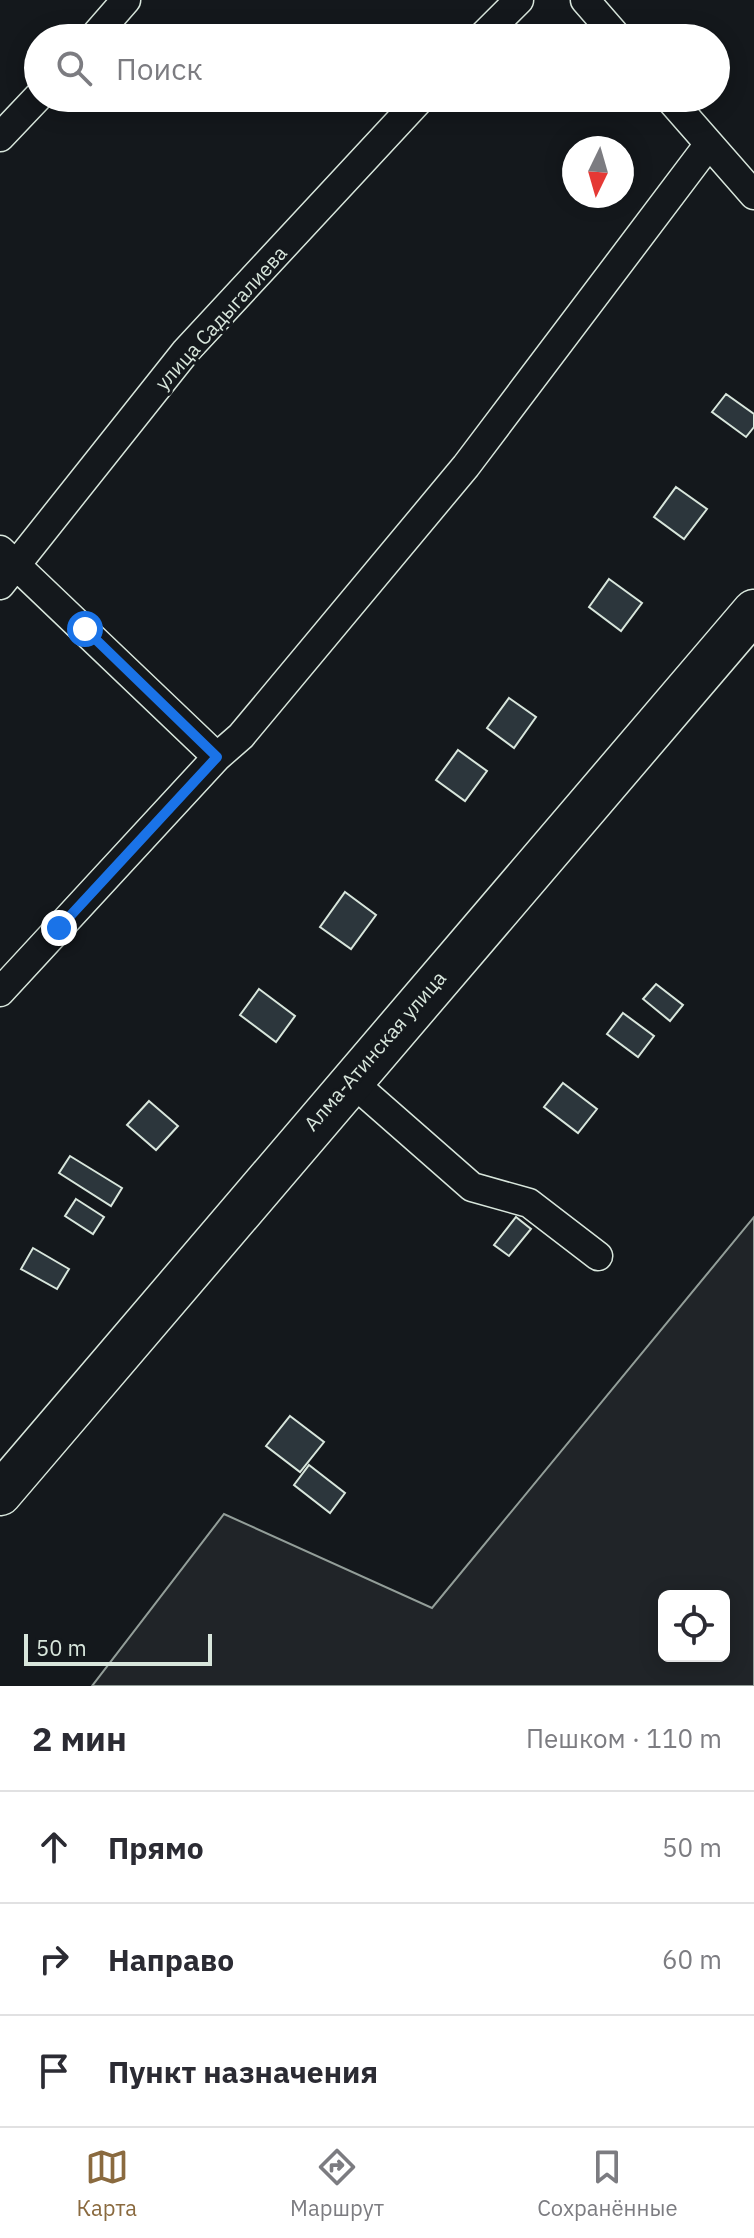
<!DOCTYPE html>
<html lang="ru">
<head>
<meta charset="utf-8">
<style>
	:root { --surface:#fff; --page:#f7f7f7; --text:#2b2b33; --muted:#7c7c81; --line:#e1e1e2; --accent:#8a6a3f }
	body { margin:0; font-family:"IBM Plex Sans",sans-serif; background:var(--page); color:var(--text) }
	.controls { position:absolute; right:24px; bottom:24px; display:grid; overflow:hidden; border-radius:12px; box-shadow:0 4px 20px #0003 }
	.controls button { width:72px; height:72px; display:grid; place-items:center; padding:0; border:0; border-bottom:2px solid var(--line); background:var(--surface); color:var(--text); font:40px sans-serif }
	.compass { position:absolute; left:562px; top:136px; width:72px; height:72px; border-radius:50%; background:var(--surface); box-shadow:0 4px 20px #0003; rotate:185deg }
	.scale { position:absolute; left:24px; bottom:20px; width:188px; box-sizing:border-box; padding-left:8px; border:4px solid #d8e6dc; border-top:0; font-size:22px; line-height:28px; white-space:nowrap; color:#d8e6dc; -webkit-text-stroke:6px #14181c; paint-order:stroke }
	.stop { position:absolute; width:24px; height:24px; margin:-18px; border:6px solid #1a73e8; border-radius:50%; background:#fff }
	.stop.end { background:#1a73e8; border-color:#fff; box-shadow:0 2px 8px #0008 }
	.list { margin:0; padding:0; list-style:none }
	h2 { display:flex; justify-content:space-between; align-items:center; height:104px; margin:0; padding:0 32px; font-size:34px }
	h2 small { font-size:26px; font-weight:400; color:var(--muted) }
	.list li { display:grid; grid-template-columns:52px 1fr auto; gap:24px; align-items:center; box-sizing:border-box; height:112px; padding:0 32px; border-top:2px solid var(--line) }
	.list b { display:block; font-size:30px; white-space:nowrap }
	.list em { font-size:26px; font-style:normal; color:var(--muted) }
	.icon { flex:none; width:44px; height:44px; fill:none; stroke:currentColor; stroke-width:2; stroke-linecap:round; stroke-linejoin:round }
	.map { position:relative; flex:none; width:754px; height:1686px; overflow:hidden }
	.search { position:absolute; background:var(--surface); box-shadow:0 4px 20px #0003; left:24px; right:24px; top:24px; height:88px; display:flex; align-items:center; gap:20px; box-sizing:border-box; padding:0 28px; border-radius:44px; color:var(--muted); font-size:30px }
	.sheet { height:440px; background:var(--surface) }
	nav { display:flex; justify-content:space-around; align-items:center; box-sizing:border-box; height:112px; border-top:2px solid var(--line); background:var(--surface); font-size:22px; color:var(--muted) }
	nav a { display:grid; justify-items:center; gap:4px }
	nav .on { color:var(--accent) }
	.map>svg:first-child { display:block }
	.green { fill:#202428; stroke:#939e99; stroke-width:2; fill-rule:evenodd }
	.building { fill:#2c363c; stroke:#d8e6dc; stroke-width:2 }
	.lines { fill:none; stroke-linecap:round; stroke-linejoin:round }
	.minor-casing { stroke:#d8e6dc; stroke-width:31 }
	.highway-casing { stroke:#d8e6dc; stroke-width:45 }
	.minor { stroke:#14181c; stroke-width:28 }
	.highway { stroke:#14181c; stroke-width:42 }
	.route { stroke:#1a73e8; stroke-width:10 }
	.labels { text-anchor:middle; stroke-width:6; stroke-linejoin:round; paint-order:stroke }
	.street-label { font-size:20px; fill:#d8e6dc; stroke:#14181c }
</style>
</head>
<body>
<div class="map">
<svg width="754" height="1686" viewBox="0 0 754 1686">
	<rect width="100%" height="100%" fill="#14181c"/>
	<path class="green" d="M754,1217V1686H92L224,1514L432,1608ZM664,1596H724V1656H664Z"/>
	<path class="building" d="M726,394L754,414V427L746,437L712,412Z
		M676,487L707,509L684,539L654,517Z
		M609,579L642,603L621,631L589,607Z
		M509,698L536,717L514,748L487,728Z
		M458,750L487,771L465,801L436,780Z
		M345,892L376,915L351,949L320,927Z
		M656,984L683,1005L670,1021L643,999Z
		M259,989L295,1016L276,1042L240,1015Z
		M623,1013L654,1036L638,1057L607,1034Z
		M563,1083L597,1109L578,1133L544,1107Z
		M149,1101L178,1126L156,1150L127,1125Z
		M70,1156L122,1188L111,1206L59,1173Z
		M76,1199L104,1217L93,1234L65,1216Z
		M516,1217L531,1229L509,1256L494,1245Z
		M33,1248L69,1269L57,1289L21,1269Z
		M290,1416L324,1442L300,1472L266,1446Z
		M309,1465L345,1493L330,1513L294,1485Z"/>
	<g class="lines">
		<defs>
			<path id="minor" d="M585,0L618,38
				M93,38L126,0
				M481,38L519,0
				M669,98L754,195
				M0,137L38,97
				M0,550L217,757
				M0,585L186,351L421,98
				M0,992L217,757L241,736L466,466L709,144
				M350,1080L472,1187L529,1203L598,1256"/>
			<path id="highway" d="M0,1494L754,611"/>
		</defs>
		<use href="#minor" class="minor-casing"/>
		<use href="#highway" class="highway-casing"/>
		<use href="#minor" class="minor"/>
		<use href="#highway" class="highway"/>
	</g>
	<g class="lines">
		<path class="route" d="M59,928L217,757L85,629"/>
	</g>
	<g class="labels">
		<g class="street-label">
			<text transform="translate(221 318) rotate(-48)" y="7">улица Садыгалиева</text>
			<text transform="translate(375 1051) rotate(-49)" y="7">Алма-Атинская улица</text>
		</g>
	</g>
</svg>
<div class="controls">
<button><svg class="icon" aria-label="locate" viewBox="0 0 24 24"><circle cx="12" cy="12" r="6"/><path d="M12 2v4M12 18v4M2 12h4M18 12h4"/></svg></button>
</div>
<svg class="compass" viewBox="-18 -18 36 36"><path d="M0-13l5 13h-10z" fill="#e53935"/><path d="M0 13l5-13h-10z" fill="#7c7c81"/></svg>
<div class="scale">50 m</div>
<div class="stop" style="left:85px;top:629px"></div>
<div class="stop end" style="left:59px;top:928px"></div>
<div class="search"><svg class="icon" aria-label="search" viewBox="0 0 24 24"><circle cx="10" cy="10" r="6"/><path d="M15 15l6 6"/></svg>Поиск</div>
</div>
<section class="sheet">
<h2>2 мин<small>Пешком · 110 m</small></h2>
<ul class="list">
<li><svg class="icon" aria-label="ahead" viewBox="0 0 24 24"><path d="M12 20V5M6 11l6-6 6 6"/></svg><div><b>Прямо</b></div><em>50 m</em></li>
<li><svg class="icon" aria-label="right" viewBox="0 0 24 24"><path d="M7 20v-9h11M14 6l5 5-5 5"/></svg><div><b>Направо</b></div><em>60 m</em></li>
<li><svg class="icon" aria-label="arrive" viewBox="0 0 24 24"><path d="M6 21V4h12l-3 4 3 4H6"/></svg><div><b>Пункт назначения</b></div></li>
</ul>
</section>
<nav>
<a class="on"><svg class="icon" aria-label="map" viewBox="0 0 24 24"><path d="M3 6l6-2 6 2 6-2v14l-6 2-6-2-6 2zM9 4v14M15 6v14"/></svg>Карта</a>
<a><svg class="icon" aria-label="directions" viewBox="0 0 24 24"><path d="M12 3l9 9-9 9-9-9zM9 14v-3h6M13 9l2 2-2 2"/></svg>Маршрут</a>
<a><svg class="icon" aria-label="saved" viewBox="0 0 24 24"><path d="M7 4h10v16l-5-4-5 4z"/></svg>Сохранённые</a>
</nav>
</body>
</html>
